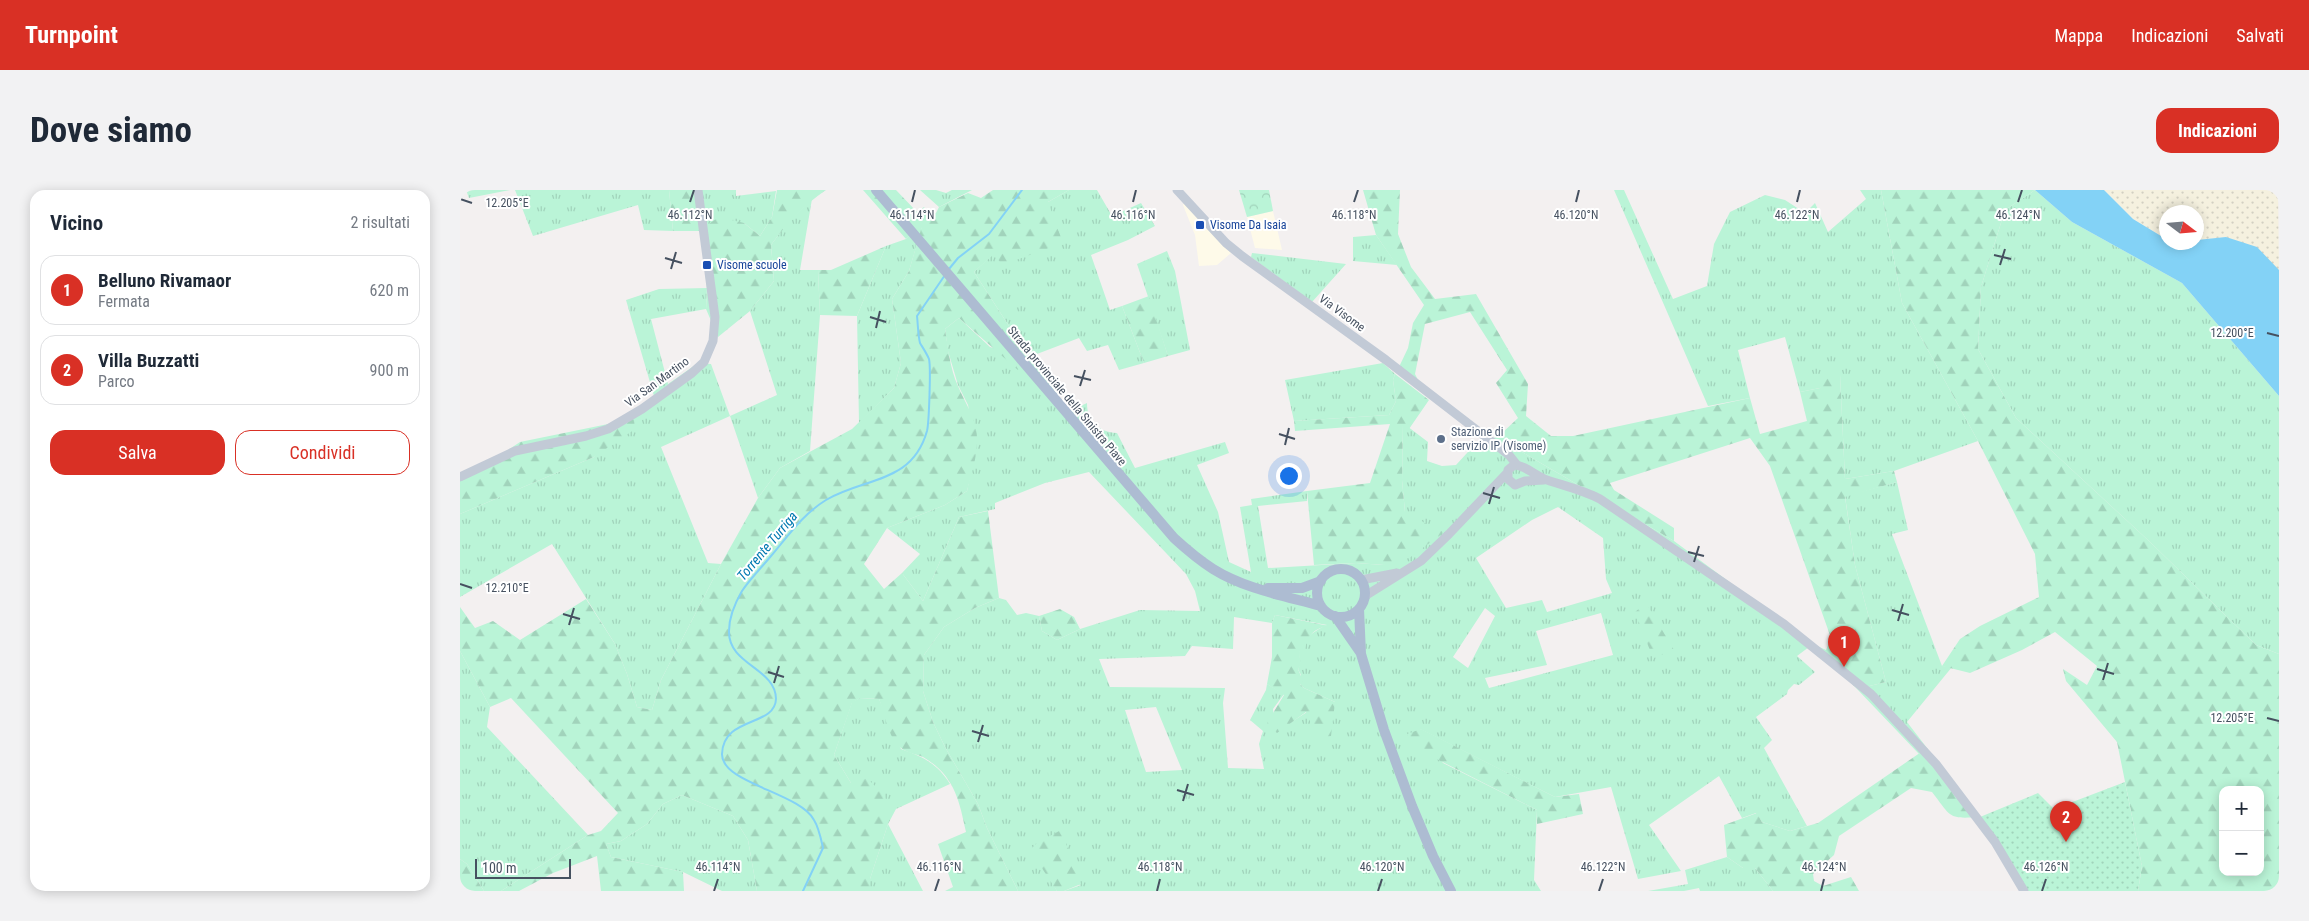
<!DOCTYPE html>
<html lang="it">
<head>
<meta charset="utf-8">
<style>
	:root { --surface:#fff; --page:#f2f2f3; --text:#1f2937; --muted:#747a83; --line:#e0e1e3; --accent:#d93025 }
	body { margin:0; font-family:"Roboto Condensed",sans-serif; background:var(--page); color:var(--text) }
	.controls { position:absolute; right:15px; bottom:15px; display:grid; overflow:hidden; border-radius:10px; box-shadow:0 2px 12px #0003 }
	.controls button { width:45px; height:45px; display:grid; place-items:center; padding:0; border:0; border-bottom:1px solid var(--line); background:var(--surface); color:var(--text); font:25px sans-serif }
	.compass { position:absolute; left:1699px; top:15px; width:45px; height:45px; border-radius:50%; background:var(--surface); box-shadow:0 2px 12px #0003; rotate:106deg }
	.scale { position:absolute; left:15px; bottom:12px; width:96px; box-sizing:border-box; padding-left:5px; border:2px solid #465160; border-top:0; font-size:14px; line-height:18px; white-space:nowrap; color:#465160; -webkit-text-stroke:4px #fff; paint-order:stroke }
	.you { position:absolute; left:828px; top:285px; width:18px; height:18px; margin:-12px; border:4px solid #fff; border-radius:50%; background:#1a73e8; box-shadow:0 0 0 8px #1a73e833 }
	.badge { display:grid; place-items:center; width:32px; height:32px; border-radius:50%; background:var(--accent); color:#fff; font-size:16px; font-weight:700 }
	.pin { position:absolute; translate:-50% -41px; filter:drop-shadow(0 1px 2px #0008) }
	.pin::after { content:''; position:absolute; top:26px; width:18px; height:15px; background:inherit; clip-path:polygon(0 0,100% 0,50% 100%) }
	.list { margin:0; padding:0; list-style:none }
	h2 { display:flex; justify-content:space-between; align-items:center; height:65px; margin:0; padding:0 20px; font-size:21px }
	h2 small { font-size:16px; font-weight:400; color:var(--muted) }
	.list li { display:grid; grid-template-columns:32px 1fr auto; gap:15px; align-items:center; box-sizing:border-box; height:70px; margin:0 10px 10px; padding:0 10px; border:1px solid var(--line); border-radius:15px }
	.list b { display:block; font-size:19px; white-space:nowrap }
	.list p { margin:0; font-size:16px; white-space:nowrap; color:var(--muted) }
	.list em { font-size:16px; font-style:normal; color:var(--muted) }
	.actions { display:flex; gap:10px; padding:15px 20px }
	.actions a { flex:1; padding:11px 0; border:1px solid var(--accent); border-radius:15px; text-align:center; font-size:18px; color:var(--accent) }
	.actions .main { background:var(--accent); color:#fff }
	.map { position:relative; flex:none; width:1819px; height:701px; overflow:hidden; border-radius:15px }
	header { display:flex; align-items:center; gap:30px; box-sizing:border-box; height:70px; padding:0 25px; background:var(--accent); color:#fff }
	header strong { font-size:24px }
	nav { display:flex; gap:28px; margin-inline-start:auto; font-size:18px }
	.intro { display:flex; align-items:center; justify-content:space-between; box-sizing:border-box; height:120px; padding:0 30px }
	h1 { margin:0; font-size:35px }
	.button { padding:12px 22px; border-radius:15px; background:var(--accent); color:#fff; font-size:18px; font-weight:700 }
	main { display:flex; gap:30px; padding:0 30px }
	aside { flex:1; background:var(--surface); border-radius:15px; box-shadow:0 2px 12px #0003 }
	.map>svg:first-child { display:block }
	.commercial { fill:#fefae9 }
	.grass { fill:url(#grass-tufts); fill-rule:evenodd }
	.forest { fill:url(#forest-firs); fill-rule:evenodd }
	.sand { fill:url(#sand-dots) }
	.park { fill:url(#park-crowns) }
	.garden { fill:url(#garden-dots) }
	.water { fill:#83d2f6 }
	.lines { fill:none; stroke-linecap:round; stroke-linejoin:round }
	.stream { stroke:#83d2f6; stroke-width:2 }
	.minor { stroke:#c2cad6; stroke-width:9 }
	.major { stroke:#adbcd2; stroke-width:10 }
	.ticks { fill:none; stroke:#465160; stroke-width:2 }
	.transit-dot { fill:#1a4fb4; stroke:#fff; stroke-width:2 }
	.service-dot { fill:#5c6f8a; stroke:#fff; stroke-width:2 }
	.labels { text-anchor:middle; stroke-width:4; stroke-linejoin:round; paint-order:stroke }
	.transit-label { font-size:12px; fill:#164399; stroke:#fff; text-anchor:start }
	.street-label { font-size:12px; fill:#465160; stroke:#fff }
	.service-label { font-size:12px; fill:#4e5e75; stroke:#fff; text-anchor:start }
	.water-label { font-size:14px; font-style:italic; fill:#0179b1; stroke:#fff }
	.ticks-label { font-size:12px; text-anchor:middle; fill:#465160; stroke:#fff; stroke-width:4; stroke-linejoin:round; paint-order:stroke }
</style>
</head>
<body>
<header>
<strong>Turnpoint</strong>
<nav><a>Mappa</a><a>Indicazioni</a><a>Salvati</a></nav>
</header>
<div class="intro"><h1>Dove siamo</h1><a class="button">Indicazioni</a></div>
<main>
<aside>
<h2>Vicino<small>2 risultati</small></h2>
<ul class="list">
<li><span class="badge">1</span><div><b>Belluno Rivamaor</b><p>Fermata</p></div><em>620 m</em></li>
<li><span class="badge">2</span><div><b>Villa Buzzatti</b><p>Parco</p></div><em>900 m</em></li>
</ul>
<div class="actions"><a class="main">Salva</a><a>Condividi</a></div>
</aside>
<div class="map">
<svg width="1819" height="701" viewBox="0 0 1819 701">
	<defs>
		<pattern id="grass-tufts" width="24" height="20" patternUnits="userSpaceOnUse" patternTransform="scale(1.25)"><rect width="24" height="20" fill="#baf4d7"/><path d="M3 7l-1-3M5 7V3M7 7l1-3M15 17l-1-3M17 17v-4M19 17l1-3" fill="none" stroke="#a1d3bb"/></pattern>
		<pattern id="forest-firs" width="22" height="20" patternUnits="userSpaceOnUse" patternTransform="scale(1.25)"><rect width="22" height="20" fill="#baf4d7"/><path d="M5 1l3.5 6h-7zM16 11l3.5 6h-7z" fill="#a1d3bb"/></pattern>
		<pattern id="sand-dots" width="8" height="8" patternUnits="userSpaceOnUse" patternTransform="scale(1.25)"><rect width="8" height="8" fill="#f5f1df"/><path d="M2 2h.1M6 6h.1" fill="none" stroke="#d3d0c2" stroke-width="1.8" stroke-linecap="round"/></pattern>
		<pattern id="park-crowns" width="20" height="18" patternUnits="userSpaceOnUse" patternTransform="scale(1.25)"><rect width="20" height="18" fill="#baf4d7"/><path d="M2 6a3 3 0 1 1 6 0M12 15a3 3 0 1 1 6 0" fill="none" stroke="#a1d3bb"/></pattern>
		<pattern id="garden-dots" width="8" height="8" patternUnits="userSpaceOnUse" patternTransform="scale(1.25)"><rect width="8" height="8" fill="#baf4d7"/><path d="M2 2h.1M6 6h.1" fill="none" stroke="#a1d3bb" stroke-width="1.8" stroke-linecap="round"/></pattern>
	</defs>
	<rect width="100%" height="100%" fill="#f3f0f0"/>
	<path class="commercial" d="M724,13L771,63L757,75L739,76L735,45L723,15Z
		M813,21L822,60L795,58L787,27Z"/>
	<path class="grass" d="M6,0H50L9,8Z
		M55,0H209L213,41L184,40L178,15L73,46Z
		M235,0H276V6L316,1L312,27L300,46L284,33L240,41Z
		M460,0H476L486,3L492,0H512L479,17Z
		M609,0H637L652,26L681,13L695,36L668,50L631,65L650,120L662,116L684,173L659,180L648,155L627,161L619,148L569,167L610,221L627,213C627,232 639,242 657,243L675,278L765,252L769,263L737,275L758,322L769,372L791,382L780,317L792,315L791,309L847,301V311L798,316L808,378L896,373L924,375L945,322L942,290L943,233L968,252L967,271L982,276L996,275L1018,251L1027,252L1041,244L1062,262L1214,351L1353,454L1337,466L1355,482L1339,495L1334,494L1328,500L1327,504L1296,527L1312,550L1304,558L1347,636L1330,641L1302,632L1296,623L1282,628L1259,586L1189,635L1221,681L1178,689L1151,597L1095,607L960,539L983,573L1077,620L1074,690L1081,701H604L621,695L588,685L597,701H558L527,638L518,614L485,557L473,532L463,501L464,465L484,437L515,418L539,408L546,410L557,425L566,423L579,426L582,441L597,450L620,439L680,420L740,421L735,401L726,384L629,282L585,293L535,313V319L499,327L463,411L442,383L460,364L427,338L485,315L507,301L516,258L508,215L498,195L488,161L485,139L499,128L530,157L569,167L514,82L588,12ZM1098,317L1143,348L1146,389L1152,403L1087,422L1082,410L1046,418L1016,368L1072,330ZM1025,418L1035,426L1008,478L993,467ZM1141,423L1153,465L1029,498L1025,488L1087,475L1076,441ZM815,425L867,435C857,439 840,450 839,463C839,470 842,473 838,479L841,485L840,494L844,498L875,512L847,522L816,542L813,519L824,504L807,494L806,500L790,530L803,541L799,554L804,579L768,578L763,513L765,498L650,497L639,469L725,466L732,456L773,459L774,427L812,433ZM696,517L722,580L686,582L665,520Z
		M1154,0H1164L1213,109L1247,96L1254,54L1270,22L1305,5L1325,10L1345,23L1355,13L1368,42L1406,9L1400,0H1421L1442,113L1518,251L1434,281L1385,289L1380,185L1360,198L1340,202L1325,147L1278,160L1290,208L1248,216Z
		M1575,0L1612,32L1722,93L1819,206V464L1796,455L1689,351L1556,228L1518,159L1521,97L1545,20Z
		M352,9L340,80H358L360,125L350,261L320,278L298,308L270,226L201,257L248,373L261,374L201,490L192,520L177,517L167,484L155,454L92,354L0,407V324L134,267L173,220L194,206L166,110L199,99L247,98L246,119L191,129L208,194L238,173L251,174L270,226L317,205L290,121L314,91L311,55L328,32Z
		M463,34L449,81L432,109L441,173L434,198L399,233L397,126L426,56L446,49Z
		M916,45L937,75L893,71V47Z
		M707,61L715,81L730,160L708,166L677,74Z
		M792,63L886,74L852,112L791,67Z
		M923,173L935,184L933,190L936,211L929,225L834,231L825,190Z
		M1437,292L1448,340L1432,344L1482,476L1492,477L1447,532L1467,558L1459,564L1397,499L1426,492L1395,375L1385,306Z
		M0,461L30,517L27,537L128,645L41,701H24L7,674L0,669Z
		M400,508L419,509L441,559C463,567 477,573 490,594L436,619L428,634L463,701H410V689L428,634L391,593L374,565L392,512Z
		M222,605L273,626L288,650L297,701H262L223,682L151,667L146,654L161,651L187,634L203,614Z
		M1267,667L1283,678H1295L1313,701H1240L1239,698L1224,701H1188L1228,694L1225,680Z"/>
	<path class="forest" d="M209,0H235L240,40L259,27L284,33L300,46L312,27L317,0H366C344,15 327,33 311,55L314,91L290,121L258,147L246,119L247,98L240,41H213Z
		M403,0H436L457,22L464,17L467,22L476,23L479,17L508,3L521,8L533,0H609L588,12L603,53L542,75L534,64L514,82L569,167L558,180L499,128L485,139C488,157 490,179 498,196C504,211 513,223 516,239C520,259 512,282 507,301L485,315L427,338L404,374L424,399L442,383L463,411L499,327L528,321L539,408L515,418L484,437L464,465L463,501L473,532L485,557L518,614L527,638L558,701H485L493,697L478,654L506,642C499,609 494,585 463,567C456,564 447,563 441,558C428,548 425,524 419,509L400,508L392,513L374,565L391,593L407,588L425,606L428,634L410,689V701H297L288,650L273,626L222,605L203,614L187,634L161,651L146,654L151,667L223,682L224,701H141L137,666L93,683L59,701H41L128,645L141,641L158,623L51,508L30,517L0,461V417L15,438L33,431L60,450L126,409L155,454L167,484L177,517L192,520L201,490L261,374L298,308L320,278L392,239L434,198L441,173L432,109L449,81L462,36L446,49Z
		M903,0H940L938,44L951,77L975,109L1016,104L1068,194L1066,226L1091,246H1113L1290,208L1300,244L1347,231L1340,202L1360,198L1364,185H1380L1385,289L1434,281L1437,292L1385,307L1395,375L1426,492L1397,499L1353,454L1366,460L1371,448L1310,276L1290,248L1150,293L1154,300L1214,338V351L1062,262L1041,244L1058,228L1036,193L1047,180L1010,122L965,134L955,184L959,192L939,177L948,158L953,133L964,115L916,45Z
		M1421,0H1575L1545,20L1521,97L1518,159L1556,228L1689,351L1796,455L1819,464V701H1678L1682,676L1657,552L1606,491L1603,479L1627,495L1637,476L1595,442L1562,460L1510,483L1482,476L1500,449L1520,436L1579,407L1575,364L1518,251L1442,113ZM1763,600H1800V682H1763Z
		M426,56L397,126L360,125L358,80H371Z
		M689,106L708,166L684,173L662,116Z
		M935,184L969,210L949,239L943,234L942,290L945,322L983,343L949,368L924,375L896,373L854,375L847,301L910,293L930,234L835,241L834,231L929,225L936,211L933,190Z
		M173,220L175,239L134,267L0,324V283L36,268L60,252L153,233Z
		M1186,413L1214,460L1193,468L1175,422Z
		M600,419L614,427L620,439L597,450L582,441L579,426Z
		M815,425L869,436C854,438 848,445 845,459L839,462L841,475L838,479L843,491L840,494L844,498L875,512L871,546L858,550L846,522L817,543L807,533L824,505L807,494L812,467V433Z
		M961,539L1095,607L1119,604L1123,624L1077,634V620L951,556L947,544Z
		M1467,558L1520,627C1488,629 1492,628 1472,602L1451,598L1379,646L1374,665L1353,684L1354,691L1363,696L1391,687L1399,701H1313L1295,678H1283L1267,667L1264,635L1297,623L1302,632L1330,641L1358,633Z
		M601,640L621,694L604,701H597L570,660L577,653Z
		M0,669L7,674L24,701H0Z"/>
	<path class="sand" d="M1644,0H1818L1819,80L1766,47L1737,50L1736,22H1706V49L1673,29Z"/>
	<path class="park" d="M779,0H809L813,21L787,27Z"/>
	<path class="garden" d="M1665,592L1682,676L1678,701H1565L1520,627L1578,603L1594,619Z"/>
	<path class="water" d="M1575,0H1644L1673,29L1706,49V52H1736L1737,50L1766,47L1797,57L1819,80V206L1722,93L1612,32Z"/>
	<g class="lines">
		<path class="stream" d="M489,79L498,68L529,44L562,0
			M343,701L363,658C361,649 359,638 354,630C340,603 261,593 262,564C263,526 315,537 316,509C316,478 268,475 269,441C269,427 275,413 282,401C290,389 301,378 311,366C328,346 343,324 366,310C405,287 452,294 467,241C469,233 471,177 469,169C467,164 463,158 460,153C458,145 458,135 457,126L485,85"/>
		<path class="minor" d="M717,0L766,53L782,66L926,170L1049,265L1057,275
			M1048,280L1054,275C1065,275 1076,286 1087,290C1105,296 1123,300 1140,309L1324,434L1411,504L1476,574L1535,652L1564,701
			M1048,280V289L1055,295L1065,291L1084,290
			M0,287L55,261L126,246L148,239L182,219L232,183L244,172L253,151L255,127L238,0
			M901,390L937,383
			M905,406L961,371L989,344L1047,283"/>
		<path class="major" d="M416,0L714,348C726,359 739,370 753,379C785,399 825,406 861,416
			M857 403a24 24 0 1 1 48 0a24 24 0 1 1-48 0Z
			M808,398H842L861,391
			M899,419L901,464L924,540L952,616L973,666L991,701
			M875,426L900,462"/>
	</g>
	<path class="ticks" d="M0,9L12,13M230,12L234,0M452,12L455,0M673,12L676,0M894,12L898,0M1116,12L1119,0M1337,12L1340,0M1558,12L1562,0M1534,65L1551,69M205,68L222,73M1540,75L1545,59M211,79L216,62M410,127L426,132M416,138L420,121M1807,143L1819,146M614,186L631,190M620,196L625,180M819,244L835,249M825,255L829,238M1023,303L1040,308M1029,314L1034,297M1228,362L1244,366M1234,372L1239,356M0,394L12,398M1432,420L1449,425M103,424L120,429M1438,431L1443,414M109,435L114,418M1637,479L1654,484M308,482L324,487M1643,490L1648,473M314,493L319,476M1807,528L1819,531M512,541L529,546M518,552L523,535M717,600L734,605M723,611L728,594M254,701L258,689M475,701L479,689M697,701L700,689M918,701L922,689M1139,701L1143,689M1361,701L1364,689M1582,701L1586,689"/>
	<g class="transit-dot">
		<rect x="735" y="30" width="10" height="10" rx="2.5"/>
		<rect x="242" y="70" width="10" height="10" rx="2.5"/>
	</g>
	<circle class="service-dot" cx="981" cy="249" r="5"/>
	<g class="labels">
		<g class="transit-label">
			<text x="750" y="39">Visome Da Isaia</text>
			<text x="257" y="79">Visome scuole</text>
		</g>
		<g class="street-label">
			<text transform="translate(882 123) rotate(36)" y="4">Via Visome</text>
			<text transform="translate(197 192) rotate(-36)" y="4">Via San Martino</text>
			<text transform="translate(607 206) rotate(50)" y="4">Strada provinciale della Sinistra Piave</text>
		</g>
		<g class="service-label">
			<text x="991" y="246">Stazione di<tspan x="991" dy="14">servizio IP (Visome)</tspan></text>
		</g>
		<g class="water-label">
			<text transform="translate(307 356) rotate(-50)" y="5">Torrente Turriga</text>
		</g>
	</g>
	<g class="ticks-label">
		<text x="47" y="17">12.205°E</text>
		<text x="230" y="29">46.112°N</text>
		<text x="452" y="29">46.114°N</text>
		<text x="673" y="29">46.116°N</text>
		<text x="894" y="29">46.118°N</text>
		<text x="1116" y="29">46.120°N</text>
		<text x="1337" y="29">46.122°N</text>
		<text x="1558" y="29">46.124°N</text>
		<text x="1772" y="147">12.200°E</text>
		<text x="47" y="402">12.210°E</text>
		<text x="1772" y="532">12.205°E</text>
		<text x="258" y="681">46.114°N</text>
		<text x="479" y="681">46.116°N</text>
		<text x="700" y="681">46.118°N</text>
		<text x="922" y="681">46.120°N</text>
		<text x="1143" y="681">46.122°N</text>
		<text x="1364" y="681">46.124°N</text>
		<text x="1586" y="681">46.126°N</text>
	</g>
</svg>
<div class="controls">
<button>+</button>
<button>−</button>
</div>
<svg class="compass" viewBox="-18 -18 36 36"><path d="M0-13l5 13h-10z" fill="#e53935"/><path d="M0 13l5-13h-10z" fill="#747a83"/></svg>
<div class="scale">100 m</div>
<div class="you"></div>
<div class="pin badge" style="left:1384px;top:477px">1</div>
<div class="pin badge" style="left:1606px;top:652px">2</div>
</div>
</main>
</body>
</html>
